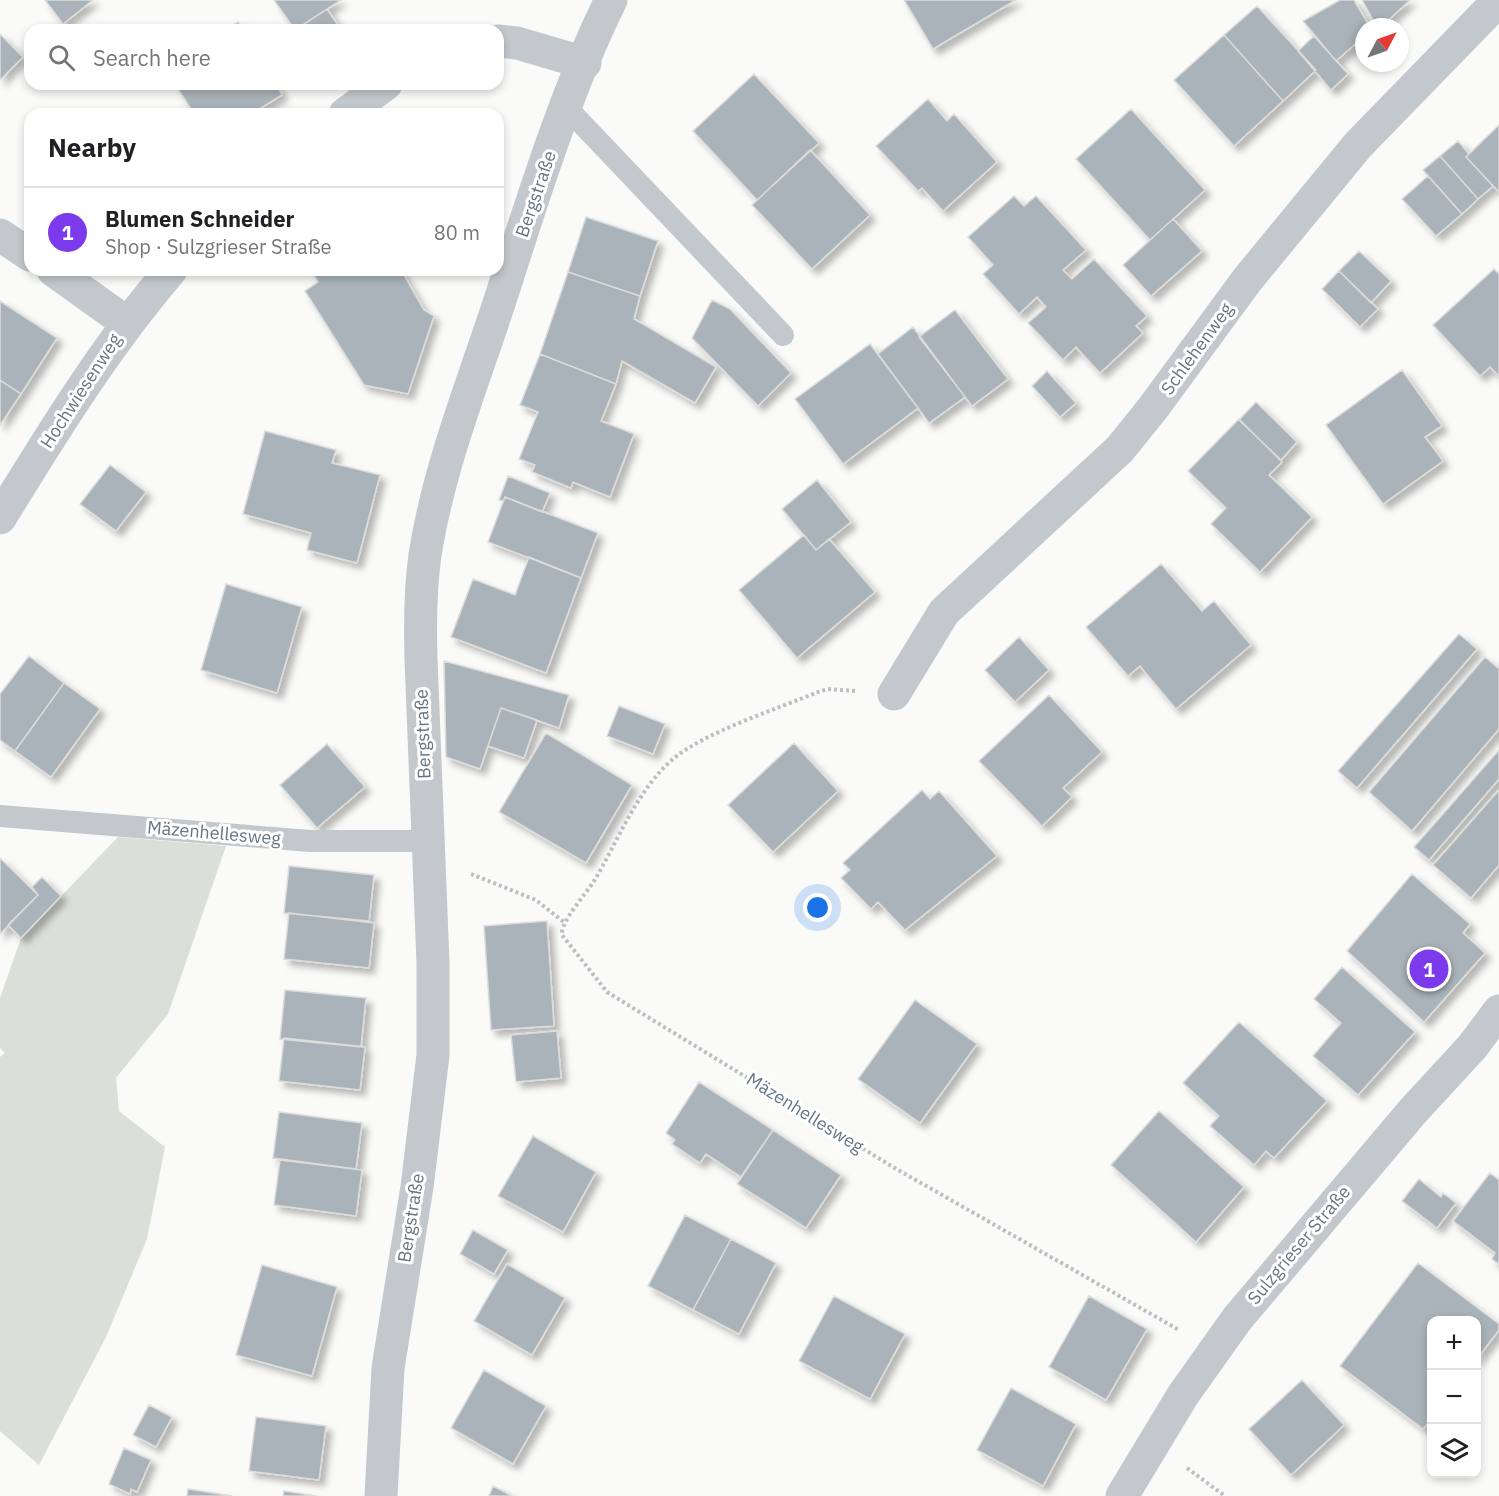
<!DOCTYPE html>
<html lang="en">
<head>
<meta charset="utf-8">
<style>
	:root { --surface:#fff; --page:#f2f2f2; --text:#202124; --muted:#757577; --line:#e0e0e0; --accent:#7c3aed }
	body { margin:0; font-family:"IBM Plex Sans",sans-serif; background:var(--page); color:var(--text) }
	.controls { position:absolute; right:18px; bottom:18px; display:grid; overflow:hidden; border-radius:12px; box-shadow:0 3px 9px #0003 }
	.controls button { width:54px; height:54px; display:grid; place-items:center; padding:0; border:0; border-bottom:2px solid var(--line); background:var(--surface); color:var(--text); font:30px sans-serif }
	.compass { position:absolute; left:1355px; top:18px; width:54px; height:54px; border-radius:50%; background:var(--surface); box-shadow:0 3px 9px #0003; rotate:49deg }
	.you { position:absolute; left:818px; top:908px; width:21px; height:21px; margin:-15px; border:4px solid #fff; border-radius:50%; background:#1a73e8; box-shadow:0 0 0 9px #1a73e833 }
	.badge { display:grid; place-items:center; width:39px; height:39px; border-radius:50%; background:var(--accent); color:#fff; font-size:20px; font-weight:700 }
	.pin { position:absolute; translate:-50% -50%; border:3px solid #fff; box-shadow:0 2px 6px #0006 }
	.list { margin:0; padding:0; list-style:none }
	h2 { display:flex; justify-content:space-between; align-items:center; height:78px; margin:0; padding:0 24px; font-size:26px }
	h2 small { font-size:20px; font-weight:400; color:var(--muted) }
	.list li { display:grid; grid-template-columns:39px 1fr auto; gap:18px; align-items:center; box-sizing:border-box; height:90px; padding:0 24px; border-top:2px solid var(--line) }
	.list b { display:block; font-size:22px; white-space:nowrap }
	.list p { margin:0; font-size:20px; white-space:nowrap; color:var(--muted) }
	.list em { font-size:20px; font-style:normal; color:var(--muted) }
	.icon { flex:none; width:33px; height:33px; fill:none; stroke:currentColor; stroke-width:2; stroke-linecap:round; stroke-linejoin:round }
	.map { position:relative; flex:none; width:1499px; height:1496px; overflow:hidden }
	.search { position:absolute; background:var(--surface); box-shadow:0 3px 9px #0003; left:24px; top:24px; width:480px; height:66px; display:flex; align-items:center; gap:15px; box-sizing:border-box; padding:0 21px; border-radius:18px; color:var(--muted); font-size:22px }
	.panel { position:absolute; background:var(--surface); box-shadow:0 3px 9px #0003; left:24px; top:108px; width:480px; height:168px; border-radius:18px }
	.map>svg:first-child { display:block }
	.green { fill:#dadfd7 }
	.building { fill:#aab3b9; stroke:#dcdcda; stroke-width:1.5; filter:url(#shadow) }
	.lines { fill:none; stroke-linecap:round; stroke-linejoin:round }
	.path { stroke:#bbbfc2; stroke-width:4; stroke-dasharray:3 3; stroke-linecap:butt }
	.lane { stroke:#c3c8cc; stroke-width:22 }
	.street { stroke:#c3c8cc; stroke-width:33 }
	.labels { text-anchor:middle; stroke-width:6; stroke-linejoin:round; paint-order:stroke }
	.street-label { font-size:18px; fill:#657683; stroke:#fff }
</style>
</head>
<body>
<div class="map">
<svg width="1499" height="1496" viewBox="0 0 1499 1496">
	<defs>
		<filter id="shadow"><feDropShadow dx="5.5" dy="5.5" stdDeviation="3" flood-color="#0004"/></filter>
	</defs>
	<rect width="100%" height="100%" fill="#fafaf8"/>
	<path class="green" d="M118,837L226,846L168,1014L116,1078L119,1111L165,1147L147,1239L106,1337L39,1465L0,1431V1057L5,1053L0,1048V998L21,938Z"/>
	<path class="building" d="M45,0H93L63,24Z
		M274,0H341L295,30Z
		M904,0H1016L933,49Z
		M1340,0H1354L1370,27H1364V36L1336,61L1303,21Z
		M1362,0H1410L1381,27H1377Z
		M1257,6L1316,70L1283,101L1224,35Z
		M327,9L341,30H295Z
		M238,22L243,30H225Z
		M0,34L23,57L0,80Z
		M1224,35L1283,101L1234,146L1174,80Z
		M1314,36L1348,74L1331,90L1298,51Z
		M754,74L819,143L757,200L693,131Z
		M175,84H276L282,95L251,114H194Z
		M928,99L947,121L954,114L997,162L943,211L922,188L918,191L876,146Z
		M1131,109L1205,190L1150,240L1076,159Z
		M1499,125V192L1466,157Z
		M1458,141L1469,154L1466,157L1493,186L1478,199L1440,156Z
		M810,150L870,215L812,269L752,205Z
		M1440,156L1478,199L1462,214L1423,170Z
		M1428,176L1462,214L1436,236L1402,199Z
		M1014,196L1024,206L1036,196L1086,250L1063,270L1072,279L1094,259L1147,316L1136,326L1143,333L1100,373L1076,347L1063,360L1028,323L1046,307L1037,297L1019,314L983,274L993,265L968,237Z
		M586,217L658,241L640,296L568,272Z
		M1173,219L1202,251L1151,296L1123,265Z
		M1359,251L1391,281L1371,303L1339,271Z
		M1494,269L1499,274V376L1490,367L1480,376L1433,325Z
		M311,270H401L424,310L434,316L408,394L364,385L305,291L318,282Z
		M1339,271L1378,309L1360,327L1322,289Z
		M568,272L640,296L634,319L716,367L695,403L622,361L616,384L540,354Z
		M712,300L730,309L791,373L758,406L692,338Z
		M0,301L57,338L21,394L0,380Z
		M955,310L1008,379L972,406L919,337Z
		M913,327L965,397L929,423L878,354Z
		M870,344L918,408L843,464L795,399Z
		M540,354L616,384L601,421L634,434L610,497L573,482L571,488L532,472L535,465L519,459L538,412L520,405Z
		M1402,370L1442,426L1425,437L1443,461L1383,504L1326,425Z
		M1047,371L1076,403L1060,417L1032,386Z
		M0,380L21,394L0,425Z
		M1256,402L1297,442L1281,460L1239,420Z
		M1239,419L1282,462L1269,475L1312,517L1260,572L1211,524L1226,508L1188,471Z
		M265,431L336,450L332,463L380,475L357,563L307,550L311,533L243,514Z
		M110,465L146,492L116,531L80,504Z
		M508,476L550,493L542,512L505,497L503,501L499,500Z
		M817,480L851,522L816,550L782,509Z
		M505,497L598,533L581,578L488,542Z
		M804,535L816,550L829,539L875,592L797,658L739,590Z
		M529,557L581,578L546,673L451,637L473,579L515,595Z
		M1161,564L1202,611L1214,601L1251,645L1176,709L1140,666L1128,676L1086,627Z
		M226,584L302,607L277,693L201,670Z
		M1459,634L1477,649L1357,788L1338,771Z
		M1019,637L1049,670L1015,702L985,670Z
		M29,656L64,683L15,751L0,740V694Z
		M1485,657L1499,669V729L1412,831L1369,792Z
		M444,661L569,695L559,728L501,708L480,769L446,757Z
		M64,683L100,709L51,777L15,751Z
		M1049,695L1102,752L1063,788L1072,797L1042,826L979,761Z
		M619,706L665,724L653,754L607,736Z
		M501,708L537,720L524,758L488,746Z
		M546,733L632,785L586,863L499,812Z
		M794,743L838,791L773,852L728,805Z
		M327,744L365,787L317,828L280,785Z
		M1499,750V779L1429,860L1414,847Z
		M922,790L930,799L939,791L997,856L905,930L878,902L871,909L841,878L850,870L843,863Z
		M1499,790V865L1471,898L1433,865Z
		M0,858L38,895L0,934Z
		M289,866L374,875L369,921L284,913Z
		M1412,874L1470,924L1463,933L1485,953L1424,1022L1347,951Z
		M42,877L61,896L21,938L8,925L38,895L32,887Z
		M289,913L374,923L369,968L284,959Z
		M547,921L554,1026L491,1030L484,926Z
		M1342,967L1415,1032L1358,1095L1313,1056L1341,1023L1314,999Z
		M285,990L366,998L361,1047L280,1039Z
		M915,1000L977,1044L920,1123L858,1079Z
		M1239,1022L1327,1101L1274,1158L1266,1151L1254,1165L1210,1126L1219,1116L1183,1083Z
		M557,1031L561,1078L516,1082L511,1035Z
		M284,1038L365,1047L360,1090L279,1081Z
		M699,1082L773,1130L741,1177L706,1154L700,1163L672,1144L675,1140L666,1133Z
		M1159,1111L1244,1187L1196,1242L1111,1165Z
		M279,1112L362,1123L356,1169L273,1158Z
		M773,1130L841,1175L806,1228L737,1184Z
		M533,1136L596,1172L563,1232L498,1196Z
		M280,1160L362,1170L356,1216L274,1205Z
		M1490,1173L1499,1180V1264L1492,1259L1495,1253L1453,1221Z
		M1419,1179L1441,1197L1443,1193L1456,1203L1437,1228L1402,1201Z
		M685,1215L731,1239L693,1310L648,1286Z
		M473,1230L508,1250L494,1274L460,1254Z
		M731,1239L776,1263L739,1334L693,1310Z
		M1418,1263L1499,1324V1330L1476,1360V1320H1432V1419L1423,1429L1340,1366Z
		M507,1264L565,1298L532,1355L474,1321Z
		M262,1265L337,1287L312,1376L236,1355Z
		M834,1296L905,1334L870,1399L799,1361Z
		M1089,1296L1147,1329L1106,1400L1049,1367Z
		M484,1370L546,1406L513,1464L451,1428Z
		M1302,1380L1344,1425L1291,1475L1249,1429Z
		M1011,1388L1076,1424L1043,1486L977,1450Z
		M149,1405L172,1417L156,1447L133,1435Z
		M256,1417L326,1426L319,1480L249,1471Z
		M124,1448L151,1460L137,1492L131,1489L130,1494L109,1484Z
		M493,1486L512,1496H489Z
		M188,1489L232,1496H187Z
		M284,1491L316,1496H283Z"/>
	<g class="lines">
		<path class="path" d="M855,691L828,689L818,692C777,709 705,732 673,759C637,790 618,841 594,881C586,894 560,922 562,935L607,992L893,1167L1179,1330
			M471,874L536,900L565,923
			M1187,1468L1225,1496"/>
		<path class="lane" d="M567,108L783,335
			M0,816L310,841H428"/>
		<path class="street" d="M498,41L517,43L585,63
			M345,114L386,84
			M0,235L30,255
			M53,270L127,323
			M0,518C53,432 105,347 171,270
			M894,694L944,612L1120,449L1153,408L1247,280L1358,145L1499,0
			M381,1496L388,1368L417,1187L433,1055V963L421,659C420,625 420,590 425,555C439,465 474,381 502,294C533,198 566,91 611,0
			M1122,1496L1183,1395L1237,1319L1413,1111L1472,1047L1499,1011"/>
	</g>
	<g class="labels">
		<g class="street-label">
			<text transform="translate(536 194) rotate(-71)" y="6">Bergstraße</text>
			<text transform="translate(1197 349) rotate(-54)" y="6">Schlehenweg</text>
			<text transform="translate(81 391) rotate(-57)" y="6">Hochwiesenweg</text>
			<text transform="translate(423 734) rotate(-92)" y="6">Bergstraße</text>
			<text transform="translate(214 833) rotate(5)" y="6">Mäzenhellesweg</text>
			<text transform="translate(805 1113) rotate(32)" y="6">Mäzenhellesweg</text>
			<text transform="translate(411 1218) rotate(-81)" y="6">Bergstraße</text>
			<text transform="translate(1299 1245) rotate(-50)" y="6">Sulzgrieser Straße</text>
		</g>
	</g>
</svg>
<div class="controls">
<button>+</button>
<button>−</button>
<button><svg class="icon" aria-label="layers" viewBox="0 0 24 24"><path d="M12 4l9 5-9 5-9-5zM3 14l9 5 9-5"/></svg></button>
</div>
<svg class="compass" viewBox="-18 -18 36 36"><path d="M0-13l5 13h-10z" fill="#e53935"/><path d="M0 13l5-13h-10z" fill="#757577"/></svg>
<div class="you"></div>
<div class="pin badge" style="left:1429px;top:969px">1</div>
<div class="search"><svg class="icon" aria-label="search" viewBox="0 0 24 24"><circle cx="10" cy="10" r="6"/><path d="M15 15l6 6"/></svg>Search here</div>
<section class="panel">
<h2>Nearby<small></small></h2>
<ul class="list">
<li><span class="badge">1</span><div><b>Blumen Schneider</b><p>Shop · Sulzgrieser Straße</p></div><em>80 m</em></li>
</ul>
</section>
</div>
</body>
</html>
